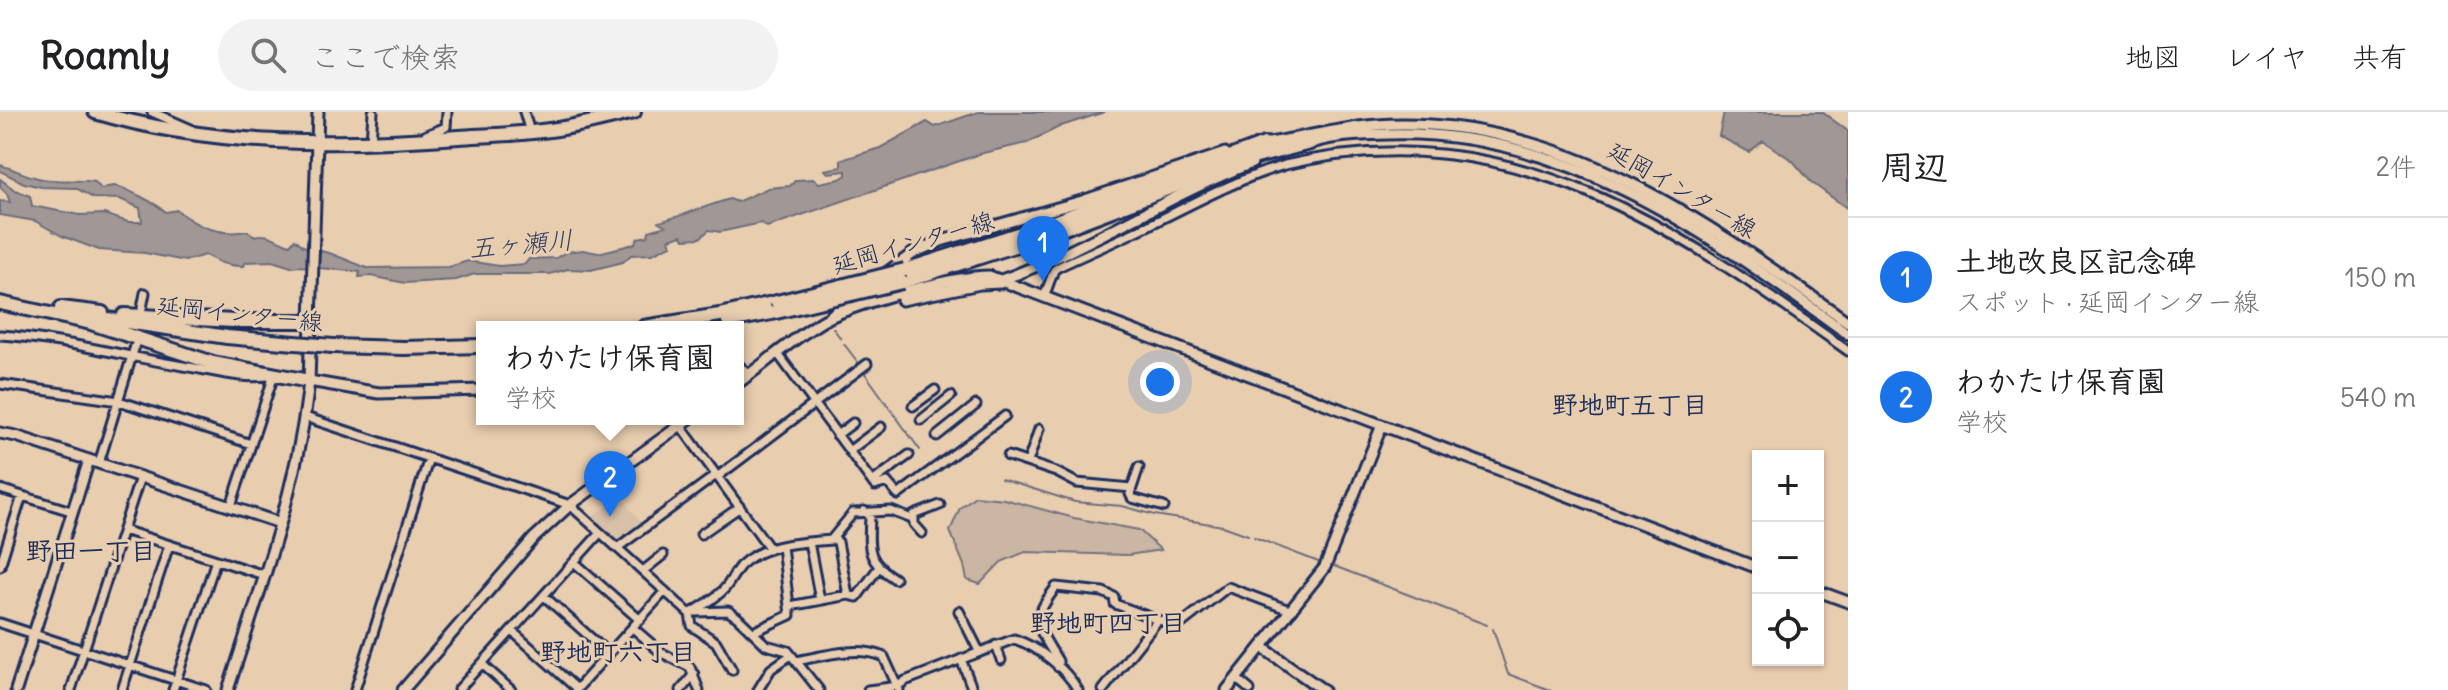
<!DOCTYPE html>
<html lang="ja">
<head>
<meta charset="utf-8">
<style>
	:root { --surface:#fff; --page:#f2f2f2; --text:#202124; --muted:#757577; --line:#e0e0e0; --accent:#1a73e8 }
	body { margin:0; font-family:Delius,"Klee One",sans-serif; background:var(--page); color:var(--text) }
	.controls { position:absolute; right:24px; bottom:24px; display:grid; overflow:hidden; border-radius:0px; box-shadow:0 2px 6px #0004 }
	.controls button { width:72px; height:72px; display:grid; place-items:center; padding:0; border:0; border-bottom:2px solid var(--line); background:var(--surface); color:var(--text); font:40px sans-serif }
	.you { position:absolute; left:1160px; top:270px; width:28px; height:28px; margin:-20px; border:6px solid #fff; border-radius:50%; background:#1a73e8; box-shadow:0 0 0 12px #1a73e833 }
	.badge { display:grid; place-items:center; width:52px; height:52px; border-radius:50%; background:var(--accent); color:#fff; font-size:26px; font-weight:700 }
	.pin { position:absolute; translate:-50% -66px; filter:drop-shadow(0 2px 4px #0008) }
	.pin::after { content:''; position:absolute; top:42px; width:28px; height:24px; background:inherit; clip-path:polygon(0 0,100% 0,50% 100%) }
	.popup { position:absolute; left:476px; top:209px; width:268px; height:104px; box-sizing:border-box; display:grid; place-content:center; border-radius:0px; background:var(--surface); filter:drop-shadow(0 2px 6px #0005); font-size:26px; white-space:nowrap; color:var(--muted) }
	.popup b { font-size:30px; color:var(--text) }
	.popup::after { content:''; position:absolute; left:50%; top:100%; margin-left:-16px; border:16px solid transparent; border-top-color:var(--surface) }
	.list { margin:0; padding:0; list-style:none }
	h2 { display:flex; justify-content:space-between; align-items:center; height:104px; margin:0; padding:0 32px; font-size:34px }
	h2 small { font-size:26px; font-weight:400; color:var(--muted) }
	.list li { display:grid; grid-template-columns:52px 1fr auto; gap:24px; align-items:center; box-sizing:border-box; height:120px; padding:0 32px; border-top:2px solid var(--line) }
	.list b { display:block; font-size:30px; white-space:nowrap }
	.list p { margin:0; font-size:26px; white-space:nowrap; color:var(--muted) }
	.list em { font-size:26px; font-style:normal; color:var(--muted) }
	.icon { flex:none; width:44px; height:44px; fill:none; stroke:currentColor; stroke-width:2; stroke-linecap:round; stroke-linejoin:round }
	.map { position:relative; flex:none; width:1848px; height:578px; overflow:hidden }
	header { display:flex; align-items:center; gap:48px; box-sizing:border-box; height:112px; padding:0 40px; background:var(--surface); border-bottom:2px solid var(--line) }
	header strong { font-size:38px }
	nav { display:flex; gap:44px; margin-inline-start:auto; font-size:28px }
	.search { width:560px; height:72px; background:var(--page); display:flex; align-items:center; gap:20px; box-sizing:border-box; padding:0 28px; border-radius:44px; color:var(--muted); font-size:30px }
	main { display:flex }
	aside { flex:1; background:var(--surface) }
	.map>svg:first-child { display:block }
	.built { fill:#d9c1a9 }
	.green { fill:#cab6a3; stroke:#727280; stroke-width:2 }
	.water { fill:#a19794; stroke:#6b6d7e; stroke-width:2 }
	.lines { fill:none; stroke-linecap:round; stroke-linejoin:round }
	.stream { stroke:#6b6d7e; stroke-width:2 }
	.street-casing { stroke:#1b2f5e; stroke-width:13 }
	.secondary-casing { stroke:#1b2f5e; stroke-width:15 }
	.highway-casing { stroke:#1b2f5e; stroke-width:18 }
	.street { stroke:#e8cdaf; stroke-width:7 }
	.secondary { stroke:#e8cdaf; stroke-width:9 }
	.highway { stroke:#e8cdaf; stroke-width:12 }
	.highway-bridge-casing { stroke:#1b2f5e; stroke-width:18; stroke-linecap:butt }
	.highway-bridge { stroke:#e8cdaf; stroke-width:12 }
	.labels { text-anchor:middle; stroke-width:6; stroke-linejoin:round; paint-order:stroke }
	.street-label { font-size:24px; fill:#1b2f5e; stroke:#e8cdaf }
	.water-label { font-size:26px; font-style:italic; fill:#2f3f66; stroke:#e8cdaf }
	.neighbourhood-label { font-size:26px; font-weight:bold; fill:#1b2f5e; stroke:#e8cdaf }
</style>
</head>
<body>
<header>
<strong>Roamly</strong>
<div class="search"><svg class="icon" aria-label="search" viewBox="0 0 24 24"><circle cx="10" cy="10" r="6"/><path d="M15 15l6 6"/></svg>ここで検索</div>
<nav><a>地図</a><a>レイヤ</a><a>共有</a></nav>
</header>
<main>
<div class="map">
<svg width="1848" height="578" viewBox="0 0 1848 578">
	<rect width="100%" height="100%" fill="#e8cdaf"/>
	<filter id="ink" filterUnits="userSpaceOnUse"><feTurbulence type="fractalNoise" baseFrequency=".0125" numOctaves="2"/><feDisplacementMap in="SourceGraphic" scale="16" xChannelSelector="R" yChannelSelector="G"/><feConvolveMatrix kernelMatrix="1 2 1 2 8 2 1 2 1" color-interpolation-filters="sRGB"/></filter>
	<g filter="url(#ink)">
		<path class="built" d="M622,385L642,412L616,431L590,406Z"/>
		<path class="green" d="M975,384L1004,387L1074,406L1139,418L1161,438L1128,443L1025,440L1001,450L980,472L967,468L964,453L950,419L960,396Z"/>
		<path class="water" d="M978,0H1105L1061,14L1027,31L983,41L767,115L761,111L720,120L709,118L700,126L684,127L682,123L669,127L671,133L652,142L631,143L623,150L591,158L568,157L550,162H475L456,168L405,171L371,164L359,165L360,160L299,154L291,155L272,149L246,150L244,154C228,154 219,151 205,143L185,149L145,141L99,138L62,124L35,109L0,103V89L10,90L7,82L0,75V67L15,78L30,84L32,94L80,103L104,102L128,110H142L140,96L120,87L93,86L76,76L41,75L24,71L0,59V53C15,57 27,65 43,67C60,70 77,67 95,70L101,77C105,76 110,74 114,74C125,75 158,93 166,100L177,98C196,115 221,124 247,119L254,124C269,120 277,129 290,133L295,127L303,134L332,142L367,156L449,155L468,149L499,154L525,152L529,147L556,146L566,140L583,138L598,141L634,132L638,126L648,124L649,119L666,114L659,110C682,104 706,94 730,87L737,90L768,76L790,74L796,68L814,67L819,71L840,67L846,63V59L828,61L825,58L841,55V48L880,36L927,10L935,15Z
			M1724,0H1822L1848,19V97L1811,70L1793,49L1763,29L1749,40L1719,24Z"/>
		<g class="lines">
			<path class="stream" d="M833,216L841,227
				M844,232L860,253
				M864,260L920,338
				M1001,367L1075,390L1122,394L1155,403L1223,414L1248,423
				M1254,425L1321,451
				M1334,454L1487,513
				M1493,517L1508,562L1550,578"/>
			<defs>
				<path id="street" d="M152,0L191,17
					M524,0L530,20
					M426,23L446,15L447,0
					M371,30L373,0
					M1044,185L1054,158L1058,155C1086,142 1114,130 1141,117C1189,94 1234,68 1285,53C1511,0 1675,115 1848,239
					M142,196L145,181
					M0,223C65,227 130,246 195,256C220,261 248,268 274,263L231,394
					M778,242L875,374L887,370L898,383L1005,304
					M0,272L119,289L251,332
					M913,294L935,278
					M305,305L570,393L690,502L692,514L716,530L732,558
					M921,308L951,284
					M680,313L770,437
					M837,323L853,311
					M937,324L976,293
					M849,339L881,315
					M1008,344L1056,360L1077,371L1132,376
					M1028,350L1039,317
					M99,351L135,234
					M1139,355L1130,382L1132,386L1164,395
					M717,365L867,252
					M872,370L909,343
					M0,377L71,399
					M864,399L870,404C869,436 865,448 895,467
					M123,418L264,463
					M922,421L914,412V403L940,393
					M701,422L740,395
					M834,427L838,430L848,483
					M809,430L820,488
					M617,436L716,363
					M574,450L640,508
					M0,454L22,384
					M643,459L663,443
					M544,484L609,542
					M790,494L848,483L857,485L879,455
					M959,499L979,539
					M696,500L728,499L737,505L766,533L788,539L819,578
					M690,502C702,494 717,486 726,475C731,469 735,460 740,454C763,431 801,431 831,428L853,401L891,399L912,407
					M0,511L206,578
					M633,516L662,541L690,555L699,578
					M512,519L577,577
					M753,520L790,503L782,434
					M996,533L1001,548
					M961,547L972,576
					M796,549C822,544 858,533 884,545L899,578
					M482,552L511,578
					M1058,555V549C1037,513 1029,511 1056,475L1103,480L1114,485L1115,492L1158,508
					M1237,567L1250,578
					M71,578L140,365
					M122,578L169,433
					M173,578L216,448
					M355,578L429,346
					M458,578L600,421
					M576,578L665,479
					M681,578L694,562
					M758,578L771,557L791,543
					M868,578L898,574L905,569L1014,527C1039,535 1065,556 1078,578
					M1103,578L1158,508L1176,513L1181,512L1228,475L1292,499"/>
				<path id="secondary" d="M1258,33C1307,25 1352,12 1402,12C1574,12 1713,115 1848,210
					M1304,34C1328,23 1362,23 1388,22C1569,17 1708,122 1848,222
					M886,161L915,140L941,129L1082,89L1225,41
					M1001,168C1088,137 1166,84 1252,51
					M902,188L980,172L1001,171
					M827,207L854,183
					M738,254L749,263
					M309,269L379,281L482,278
					M738,271C764,252 801,220 828,206C862,190 952,164 989,164L1758,456
					M0,321L16,324L280,411
					M1818,479L1848,490
					M1262,535L1323,578
					M16,578L89,348
					M228,578C260,476 298,376 309,269L318,0
					M403,578L534,426L570,393L689,307
					M1227,578L1325,455L1382,313"/>
				<path id="highway" d="M95,0C213,35 337,34 459,25C491,23 525,22 557,17C583,13 609,6 634,0
					M905,158L1043,114L1265,32
					M902,170L1033,128L1241,49L1310,31
					M0,191L91,211L213,251L309,269
					M61,196L102,201
					M124,203L234,209H310
					M94,205L227,225L283,230
					M728,209L772,201
					M644,215L720,203L777,190
					M333,234L404,236L482,234"/>
			</defs>
			<use href="#street" class="street-casing"/>
			<use href="#secondary" class="secondary-casing"/>
			<use href="#highway" class="highway-casing"/>
			<use href="#street" class="street"/>
			<use href="#secondary" class="secondary"/>
			<use href="#highway" class="highway"/>
			<defs>
				<path id="highway-bridge" d="M777,190L905,158
					M772,201L902,170
					M283,230L333,234"/>
			</defs>
			<use href="#highway-bridge" class="highway-bridge-casing"/>
			<use href="#highway-bridge" class="highway-bridge"/>
		</g>
	</g>
	<g class="labels">
		<g class="street-label">
			<text transform="translate(1682 78) rotate(30)" y="8">延岡インター線</text>
			<text transform="translate(913 131) rotate(-16)" y="8">延岡インター線</text>
			<text transform="translate(240 202) rotate(6)" y="8">延岡インター線</text>
		</g>
		<g class="water-label">
			<text transform="translate(521 132) rotate(-5)" y="9">五ヶ瀬川</text>
		</g>
		<g class="neighbourhood-label">
			<text x="1630" y="302">野地町五丁目</text>
			<text x="91" y="448">野田一丁目</text>
			<text x="1108" y="520">野地町四丁目</text>
			<text x="618" y="549">野地町六丁目</text>
		</g>
	</g>
</svg>
<div class="controls">
<button>+</button>
<button>−</button>
<button><svg class="icon" aria-label="locate" viewBox="0 0 24 24"><circle cx="12" cy="12" r="6"/><path d="M12 2v4M12 18v4M2 12h4M18 12h4"/></svg></button>
</div>
<div class="you"></div>
<div class="pin badge" style="left:1043px;top:170px">1</div>
<div class="pin badge" style="left:610px;top:405px">2</div>
<div class="popup"><b>わかたけ保育園</b>学校</div>
</div>
<aside>
<h2>周辺<small>2件</small></h2>
<ul class="list">
<li><span class="badge">1</span><div><b>土地改良区記念碑</b><p>スポット · 延岡インター線</p></div><em>150 m</em></li>
<li><span class="badge">2</span><div><b>わかたけ保育園</b><p>学校</p></div><em>540 m</em></li>
</ul>
</aside>
</main>
</body>
</html>
